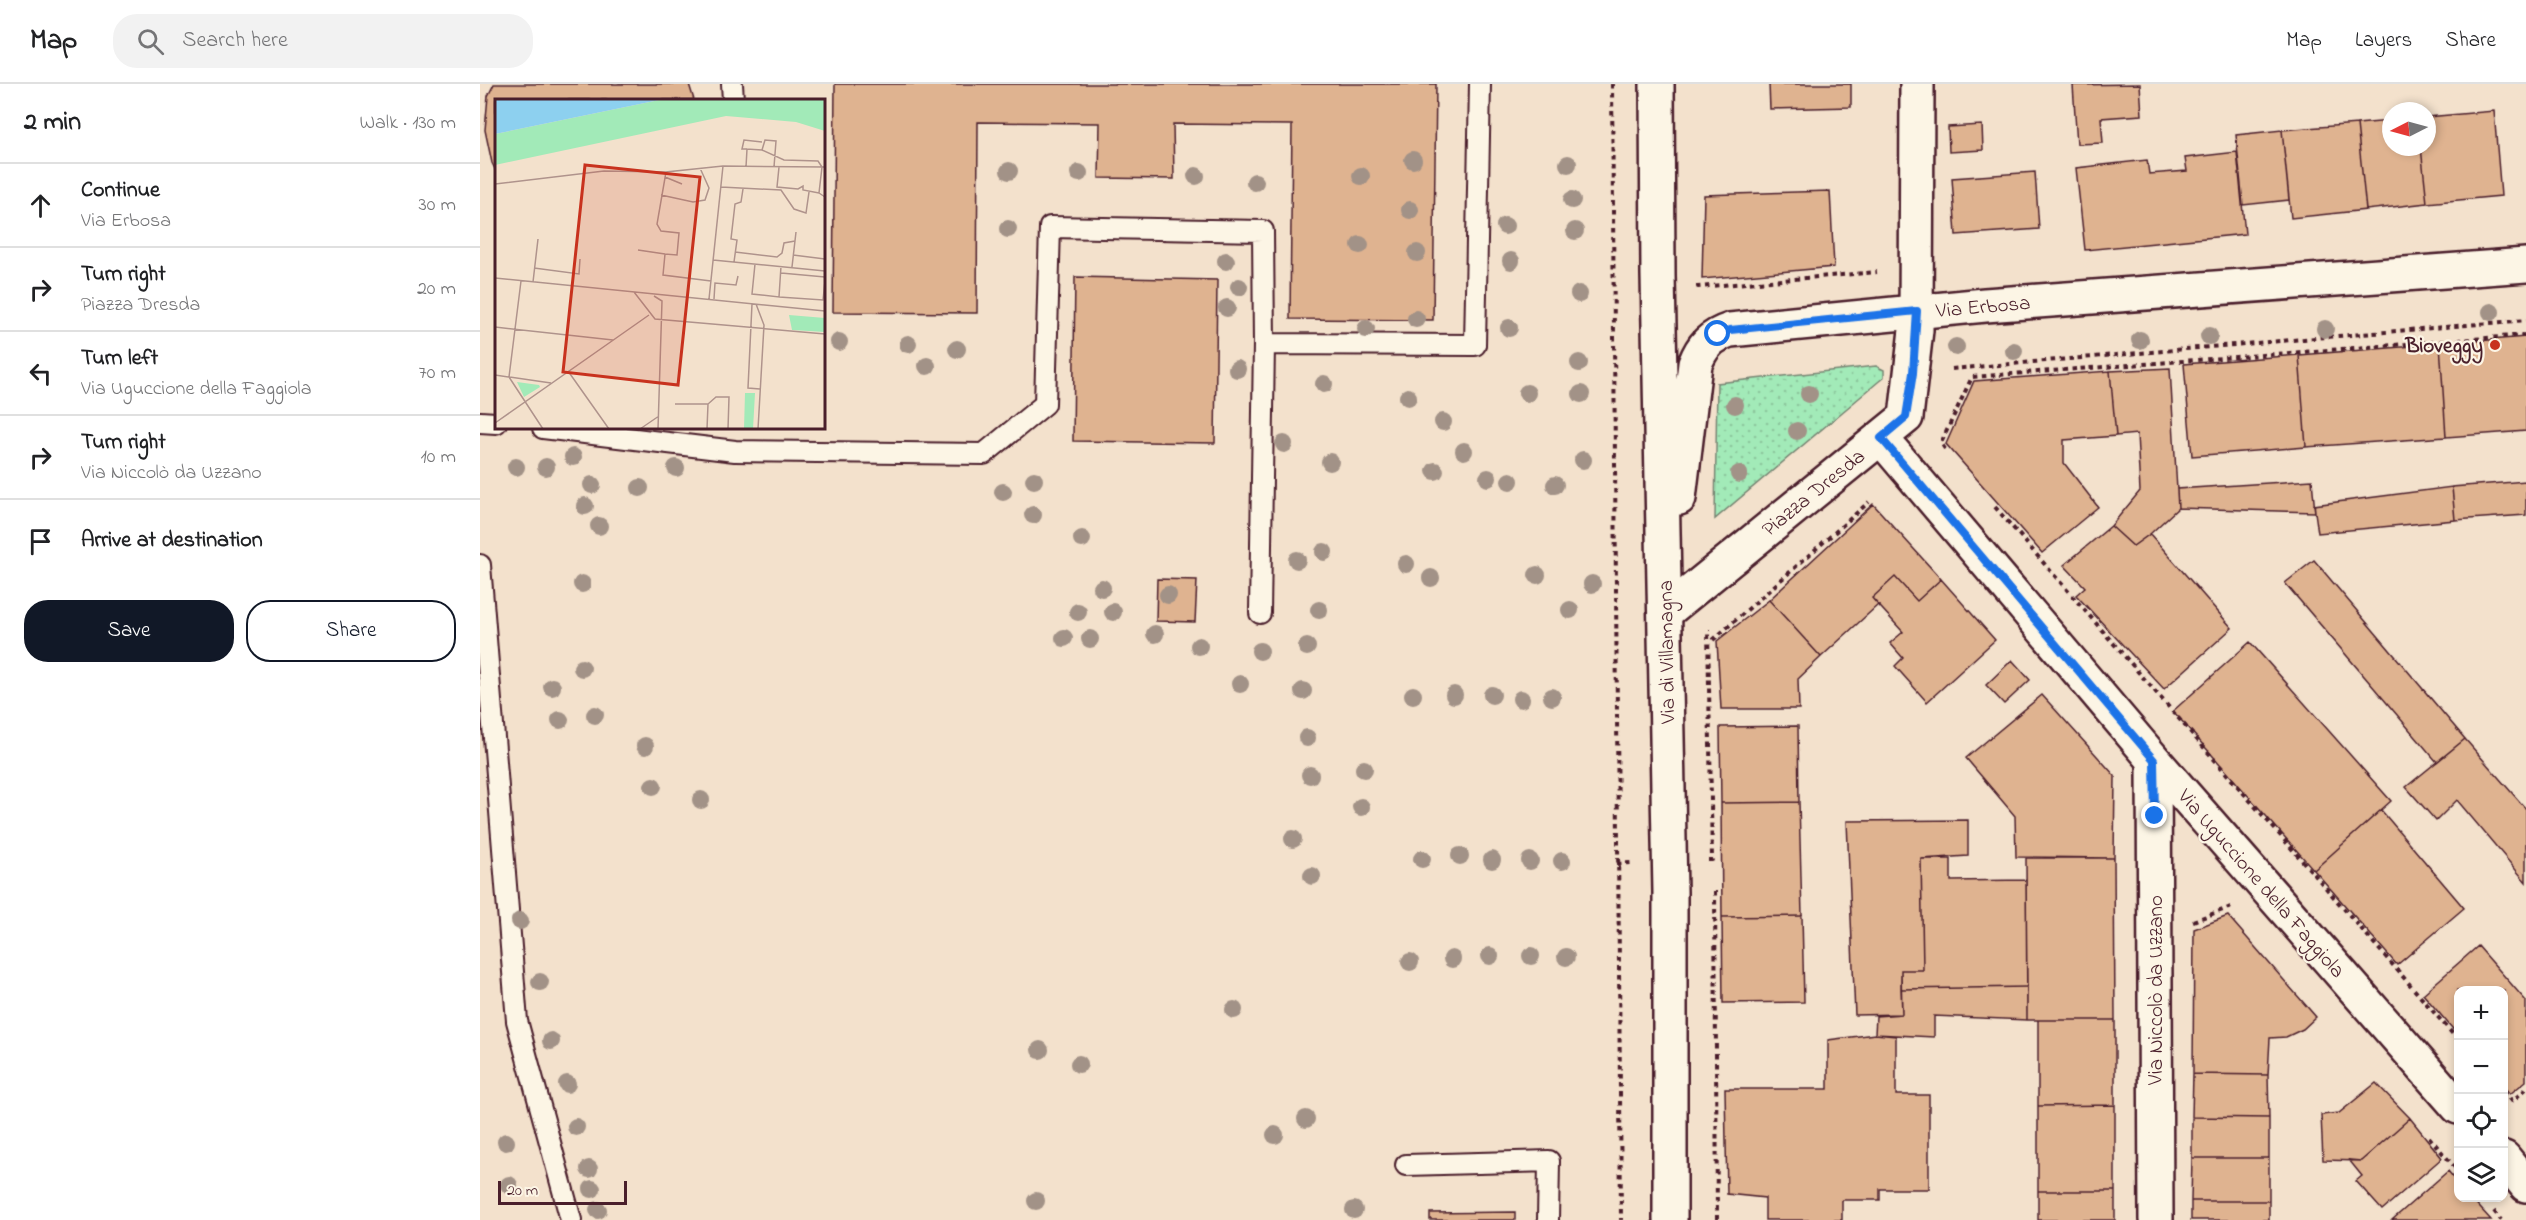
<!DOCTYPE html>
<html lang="en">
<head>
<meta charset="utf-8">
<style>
	:root { --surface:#fff; --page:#f2f2f2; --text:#202124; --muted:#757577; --line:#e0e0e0; --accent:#111827 }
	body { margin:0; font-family:"Indie Flower",sans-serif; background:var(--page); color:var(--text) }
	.controls { position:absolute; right:18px; bottom:18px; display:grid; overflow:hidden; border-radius:12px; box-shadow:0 3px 9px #0003 }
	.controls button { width:54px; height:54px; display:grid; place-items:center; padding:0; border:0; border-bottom:2px solid var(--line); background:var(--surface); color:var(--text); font:30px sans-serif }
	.compass { position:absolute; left:1902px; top:18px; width:54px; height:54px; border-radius:50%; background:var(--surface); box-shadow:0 3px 9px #0003; rotate:264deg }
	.scale { position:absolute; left:18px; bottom:15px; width:129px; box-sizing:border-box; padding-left:6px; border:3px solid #4a1f2b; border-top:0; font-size:16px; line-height:21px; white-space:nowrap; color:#4a1f2b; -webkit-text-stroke:4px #fcf5e5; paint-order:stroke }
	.stop { position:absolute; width:18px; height:18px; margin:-14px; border:4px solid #1a73e8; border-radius:50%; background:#fff }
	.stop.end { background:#1a73e8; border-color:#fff; box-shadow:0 2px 6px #0008 }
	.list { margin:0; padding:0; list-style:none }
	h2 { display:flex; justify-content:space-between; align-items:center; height:78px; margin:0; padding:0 24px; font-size:26px }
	h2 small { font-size:20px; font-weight:400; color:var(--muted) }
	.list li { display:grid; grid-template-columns:39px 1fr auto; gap:18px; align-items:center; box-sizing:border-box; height:84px; padding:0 24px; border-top:2px solid var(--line) }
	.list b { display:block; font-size:22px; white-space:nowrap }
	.list p { margin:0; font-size:20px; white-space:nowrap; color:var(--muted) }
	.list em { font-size:20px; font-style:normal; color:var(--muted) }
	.actions { display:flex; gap:12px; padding:18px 24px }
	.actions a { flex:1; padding:14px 0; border:2px solid var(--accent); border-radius:24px; text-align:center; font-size:21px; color:var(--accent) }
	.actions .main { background:var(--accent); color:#fff }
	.icon { flex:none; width:33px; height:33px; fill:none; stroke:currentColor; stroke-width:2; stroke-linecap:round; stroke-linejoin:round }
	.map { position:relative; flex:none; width:2046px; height:1136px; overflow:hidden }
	header { display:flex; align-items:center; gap:36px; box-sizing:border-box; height:84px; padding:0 30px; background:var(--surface); border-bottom:2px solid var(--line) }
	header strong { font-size:28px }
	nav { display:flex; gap:33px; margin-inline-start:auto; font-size:21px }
	.search { width:420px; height:54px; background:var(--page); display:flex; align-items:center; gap:15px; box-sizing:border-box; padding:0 21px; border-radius:24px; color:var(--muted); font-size:22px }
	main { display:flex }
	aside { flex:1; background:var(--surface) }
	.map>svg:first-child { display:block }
	.grass { fill:url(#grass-dots); stroke:#768472; stroke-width:1.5 }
	.building { fill:#dfb390; stroke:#4a1f2b; stroke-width:1.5 }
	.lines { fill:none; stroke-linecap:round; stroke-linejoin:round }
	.lane-casing { stroke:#4a1f2b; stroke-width:24 }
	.street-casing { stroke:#4a1f2b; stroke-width:38 }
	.secondary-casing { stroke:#4a1f2b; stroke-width:38 }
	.path { stroke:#4a1f2b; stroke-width:4; stroke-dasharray:4.5 4.5; stroke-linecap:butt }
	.lane { stroke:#fcf5e5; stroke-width:20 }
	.street { stroke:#fcf5e5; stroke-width:33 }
	.secondary { stroke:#fcf5e5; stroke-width:33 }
	.tree { fill:#a29287 }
	.route { stroke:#1a73e8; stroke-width:8 }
	.poi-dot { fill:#c8321e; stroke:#fcf5e5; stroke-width:2 }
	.labels { text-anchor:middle; stroke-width:4.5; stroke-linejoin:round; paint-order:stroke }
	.street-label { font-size:21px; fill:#4a1f2b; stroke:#fcf5e5 }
	.poi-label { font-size:21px; font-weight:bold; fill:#4a1f2b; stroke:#fcf5e5; text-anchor:end }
	.inset-road { fill:none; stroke:#af938c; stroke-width:1.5 }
	.view { fill:#c8321e; fill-opacity:0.15; stroke:#c8321e; stroke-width:3 }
	.inset-edge { fill:none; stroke:#4a1f2b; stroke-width:3 }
</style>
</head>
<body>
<header>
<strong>Map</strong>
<div class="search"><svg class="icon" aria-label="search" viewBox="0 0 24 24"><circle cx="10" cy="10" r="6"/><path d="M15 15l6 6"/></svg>Search here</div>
<nav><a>Map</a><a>Layers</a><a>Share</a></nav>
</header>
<main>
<aside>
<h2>2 min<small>Walk · 130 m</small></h2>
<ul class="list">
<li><svg class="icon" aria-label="ahead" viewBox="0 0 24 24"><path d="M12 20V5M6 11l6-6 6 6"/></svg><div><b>Continue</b><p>Via Erbosa</p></div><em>30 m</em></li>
<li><svg class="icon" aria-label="right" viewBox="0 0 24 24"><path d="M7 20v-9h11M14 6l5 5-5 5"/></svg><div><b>Turn right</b><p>Piazza Dresda</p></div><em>20 m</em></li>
<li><svg class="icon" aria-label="left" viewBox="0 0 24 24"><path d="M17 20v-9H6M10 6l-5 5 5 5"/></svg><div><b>Turn left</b><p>Via Uguccione della Faggiola</p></div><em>70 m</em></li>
<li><svg class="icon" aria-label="right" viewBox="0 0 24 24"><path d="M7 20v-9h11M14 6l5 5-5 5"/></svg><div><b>Turn right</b><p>Via Niccolò da Uzzano</p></div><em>10 m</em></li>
<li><svg class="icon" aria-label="arrive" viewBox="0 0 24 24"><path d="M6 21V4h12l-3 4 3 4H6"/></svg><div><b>Arrive at destination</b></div></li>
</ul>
<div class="actions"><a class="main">Save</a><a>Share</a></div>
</aside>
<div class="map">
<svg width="2046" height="1136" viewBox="0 0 2046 1136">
	<defs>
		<pattern id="grass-dots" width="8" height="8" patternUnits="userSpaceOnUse" patternTransform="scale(1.5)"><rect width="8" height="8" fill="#a2eab8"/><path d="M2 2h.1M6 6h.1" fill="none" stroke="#8dc89e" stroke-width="1.8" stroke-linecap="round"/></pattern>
	</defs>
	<rect width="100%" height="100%" fill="#f3e1cc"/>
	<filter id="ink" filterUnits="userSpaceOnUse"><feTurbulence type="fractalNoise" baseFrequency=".0167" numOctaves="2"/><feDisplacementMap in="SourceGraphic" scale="12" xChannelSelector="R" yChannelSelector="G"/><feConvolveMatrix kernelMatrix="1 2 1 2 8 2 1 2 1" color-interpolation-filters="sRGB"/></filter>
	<g filter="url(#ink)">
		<path class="grass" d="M1396,282L1404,286V293L1235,435L1237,299Z"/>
		<path class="building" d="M14,0H209L214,16H16V87L12,79L5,46L8,12Z
			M355,0H956L953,236L810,235L812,41L693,40L694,95L619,94L620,39L498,38L497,229L353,228Z
			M1289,0H1371V23L1290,25Z
			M1660,0L1662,31L1621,34L1623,59L1597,60L1593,1Z
			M2014,27L2021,112L1947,119L1941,63H1947V33Z
			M1911,37V63H1941L1947,119L1886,126L1877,40Z
			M1877,40L1886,126L1811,134L1802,46Z
			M1502,41L1503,66L1469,68L1468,43Z
			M1802,46L1809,116L1763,121L1756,51Z
			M1757,68L1765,150L1605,166L1596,84L1667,76L1669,90L1707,87L1705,74Z
			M1555,88L1559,145L1476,151L1472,94Z
			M1350,107L1354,183L1222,195L1224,111Z
			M595,193L737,196L735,359L593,357Z
			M2046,253V347L1966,353L1960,260Z
			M1960,260L1966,353L1826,363L1819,271Z
			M1819,271L1826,363L1712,372L1704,280Z
			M1690,284L1698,424L1670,450L1653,462L1631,442L1660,407L1657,350L1636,352L1630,287Z
			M1630,287L1636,352L1584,356V379L1618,423L1562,469L1466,360L1494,297Z
			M1832,396L1835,428L1698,424L1697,405Z
			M2046,397V431L1975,436L1972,403Z
			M1972,403L1975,436L1838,449L1834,421Z
			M1393,420L1461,495L1437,517L1415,493L1392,514L1398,521L1341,573L1289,516Z
			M1631,442L1653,462L1670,450L1752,544L1684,605L1596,511L1605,503L1584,481Z
			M1834,476L1985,655L1957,678L1805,499Z
			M1415,493L1437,517L1461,495L1515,556L1447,618L1415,582L1423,574L1410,559L1423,548L1392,514Z
			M677,495L717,496L715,538L676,537Z
			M1289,516L1341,573L1318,595L1319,625H1241L1237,557Z
			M1770,558L1911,717L1834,786L1693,627Z
			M1532,576L1550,596L1524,620L1506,601Z
			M1562,611L1635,692L1634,774L1536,773L1535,732L1486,674Z
			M1318,642L1319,718L1241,719L1240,643Z
			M1985,655L2046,725V798L1977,716L1956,737L1926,703Z
			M1319,718L1322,832L1242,833L1241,719Z
			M1901,726L1984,824L1917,881L1834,786Z
			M1488,736V772L1441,775L1443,886H1421L1422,930L1375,931L1367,737Z
			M1546,774H1634L1635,936H1547Z
			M1441,775H1471V797L1546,796L1547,903L1421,905V886H1443Z
			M1322,832L1324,918L1243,919L1242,833Z
			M1748,832L1836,933L1823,945L1806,953L1790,954L1788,991L1713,990L1714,845Z
			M1998,862L2046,917V997L2030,1010L2024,1003V906H1978V951L1943,910Z
			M1547,903V936L1454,932V953L1395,950L1396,932L1422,930L1421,905Z
			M1558,936H1635V1021L1558,1022Z
			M1395,950L1416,952V1011H1449V1105H1400V1116H1362V1136H1285V1114L1247,1110L1245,1005H1348V956Z
			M1713,990L1788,991L1789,1034L1712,1033Z
			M1896,999L1930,1034L1881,1077L1843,1076L1841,1031L1859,1029Z
			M1635,1021V1107H1558V1022Z
			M1712,1033L1789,1034V1074H1712Z
			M1930,1034L1962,1074L1902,1126L1876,1097L1882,1092L1869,1076L1881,1077Z
			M1712,1074H1789V1117H1711Z
			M1968,1087L1978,1099V1114H1991L2011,1136H1912Z
			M1558,1107H1635V1136H1558Z
			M1711,1117H1789V1136H1711Z
			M1035,1128V1136H950V1129Z"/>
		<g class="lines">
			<defs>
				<path id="lane" d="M252,0L253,16
					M0,338L16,339
					M63,344L255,367L504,370L565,320L570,143L783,147L784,260L995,261L1000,0
					M0,481L37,937L91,1136
					M780,529L784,260
					M926,1081L1069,1077L1068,1136"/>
				<path id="street" d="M1401,354L1674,676L1978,1023
					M1186,528L1426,333L1436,246L1437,0
					M1674,676L1676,1136
					M2024,1074L2046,1101"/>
				<path id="secondary" d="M1177,0L1178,191L1190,808V1136
					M1199,414L1215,280C1222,262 1231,252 1250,246L1505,221L2046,181"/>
			</defs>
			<use href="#lane" class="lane-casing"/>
			<use href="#street" class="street-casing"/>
			<use href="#secondary" class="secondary-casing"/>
			<path class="path" d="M1132,0L1141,1136
				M1218,201V203L1397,188
				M1472,285L2046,236
				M1465,365L1461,359L1492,293L2046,251
				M1515,423L1978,956
				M1233,556L1389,418
				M1228,776H1232L1228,545
				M1137,780L1151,779
				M1235,807L1237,1136
				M1713,837L1751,823
				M2024,1007L2032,1017L2046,1005
				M1949,1053L1978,1087
				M2014,1127L2021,1136"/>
			<use href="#lane" class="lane"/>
			<use href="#street" class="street"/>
			<use href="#secondary" class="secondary"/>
		</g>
		<g class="tree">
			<circle cx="933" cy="76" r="9"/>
			<circle cx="1088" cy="80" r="9"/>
			<circle cx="529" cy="87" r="9"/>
			<circle cx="599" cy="89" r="9"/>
			<circle cx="716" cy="92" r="9"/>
			<circle cx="881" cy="92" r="9"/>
			<circle cx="775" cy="98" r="9"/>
			<circle cx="1092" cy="116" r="9"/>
			<circle cx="930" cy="126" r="9"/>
			<circle cx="1025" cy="142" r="9"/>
			<circle cx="528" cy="145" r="9"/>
			<circle cx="1095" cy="147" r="9"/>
			<circle cx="880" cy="161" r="9"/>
			<circle cx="937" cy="169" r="9"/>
			<circle cx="746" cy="177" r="9"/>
			<circle cx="1031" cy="177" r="9"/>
			<circle cx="759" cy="203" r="9"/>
			<circle cx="1099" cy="210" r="9"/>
			<circle cx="747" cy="224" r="9"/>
			<circle cx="2011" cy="228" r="9"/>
			<circle cx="936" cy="235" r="9"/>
			<circle cx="1029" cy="244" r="9"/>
			<circle cx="886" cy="245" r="9"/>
			<circle cx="1845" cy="245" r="9"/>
			<circle cx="1729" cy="252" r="9"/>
			<circle cx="1660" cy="256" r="9"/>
			<circle cx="359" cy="258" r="9"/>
			<circle cx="428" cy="260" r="9"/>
			<circle cx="1476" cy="263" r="9"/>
			<circle cx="477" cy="265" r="9"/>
			<circle cx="1534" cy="267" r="9"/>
			<circle cx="1099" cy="279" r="9"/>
			<circle cx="447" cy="282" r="9"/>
			<circle cx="757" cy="285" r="9"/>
			<circle cx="844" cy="300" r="9"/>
			<circle cx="1047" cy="309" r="9"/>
			<circle cx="1101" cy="310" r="9"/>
			<circle cx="1329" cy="310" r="9"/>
			<circle cx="928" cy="313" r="9"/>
			<circle cx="1255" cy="321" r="9"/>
			<circle cx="963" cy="338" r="9"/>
			<circle cx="1317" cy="347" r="9"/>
			<circle cx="804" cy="360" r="9"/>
			<circle cx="984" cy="367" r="9"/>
			<circle cx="93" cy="373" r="9"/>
			<circle cx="1103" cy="376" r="9"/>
			<circle cx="850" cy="378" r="9"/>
			<circle cx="36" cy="383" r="9"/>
			<circle cx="66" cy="383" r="9"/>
			<circle cx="196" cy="384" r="9"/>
			<circle cx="955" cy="387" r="9"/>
			<circle cx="1259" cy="390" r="9"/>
			<circle cx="1008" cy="394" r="9"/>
			<circle cx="554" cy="396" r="9"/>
			<circle cx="1030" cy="397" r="9"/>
			<circle cx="112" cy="401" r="9"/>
			<circle cx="1075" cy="401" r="9"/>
			<circle cx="160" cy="404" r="9"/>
			<circle cx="523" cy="408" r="9"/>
			<circle cx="105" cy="422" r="9"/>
			<circle cx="553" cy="431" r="9"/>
			<circle cx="119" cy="442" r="9"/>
			<circle cx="602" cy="455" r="9"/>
			<circle cx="844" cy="468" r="9"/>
			<circle cx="817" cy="476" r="9"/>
			<circle cx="926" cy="480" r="9"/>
			<circle cx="1057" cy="491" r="9"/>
			<circle cx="951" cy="494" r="9"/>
			<circle cx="102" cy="500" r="9"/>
			<circle cx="1112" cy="500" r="9"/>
			<circle cx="622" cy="504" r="9"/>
			<circle cx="688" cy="511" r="9"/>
			<circle cx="839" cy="526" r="9"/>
			<circle cx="1090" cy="526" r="9"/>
			<circle cx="598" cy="528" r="9"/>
			<circle cx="633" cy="528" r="9"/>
			<circle cx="675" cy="550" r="9"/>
			<circle cx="584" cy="554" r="9"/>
			<circle cx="610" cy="555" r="9"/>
			<circle cx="719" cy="562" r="9"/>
			<circle cx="827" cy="563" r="9"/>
			<circle cx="780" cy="567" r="9"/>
			<circle cx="102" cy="584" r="9"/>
			<circle cx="760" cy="600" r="9"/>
			<circle cx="72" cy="603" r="9"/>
			<circle cx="823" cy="607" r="9"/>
			<circle cx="933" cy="611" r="9"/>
			<circle cx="974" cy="611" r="9"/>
			<circle cx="1012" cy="611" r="9"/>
			<circle cx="1072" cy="613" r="9"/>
			<circle cx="1041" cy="615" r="9"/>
			<circle cx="115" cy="631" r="9"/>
			<circle cx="80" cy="636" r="9"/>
			<circle cx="827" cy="654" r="9"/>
			<circle cx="165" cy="662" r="9"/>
			<circle cx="884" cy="685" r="9"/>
			<circle cx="830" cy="691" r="9"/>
			<circle cx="173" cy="702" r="9"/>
			<circle cx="221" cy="716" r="9"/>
			<circle cx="881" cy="723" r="9"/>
			<circle cx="813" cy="755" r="9"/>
			<circle cx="980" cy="772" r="9"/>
			<circle cx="942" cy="775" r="9"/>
			<circle cx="1012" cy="776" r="9"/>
			<circle cx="1050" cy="777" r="9"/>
			<circle cx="1082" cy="777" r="9"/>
			<circle cx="832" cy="792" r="9"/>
			<circle cx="40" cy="837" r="9"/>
			<circle cx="1010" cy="872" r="9"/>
			<circle cx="1051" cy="872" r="9"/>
			<circle cx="1086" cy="873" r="9"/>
			<circle cx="972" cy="875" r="9"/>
			<circle cx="930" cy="878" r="9"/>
			<circle cx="60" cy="898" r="9"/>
			<circle cx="754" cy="926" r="9"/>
			<circle cx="71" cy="957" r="9"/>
			<circle cx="560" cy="966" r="9"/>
			<circle cx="599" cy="980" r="9"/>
			<circle cx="87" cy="1000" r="9"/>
			<circle cx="826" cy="1035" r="9"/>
			<circle cx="96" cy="1043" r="9"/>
			<circle cx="795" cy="1051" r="9"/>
			<circle cx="26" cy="1058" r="9"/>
			<circle cx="109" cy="1085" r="9"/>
			<circle cx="29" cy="1101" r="9"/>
			<circle cx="112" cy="1105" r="9"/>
			<circle cx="556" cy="1117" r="9"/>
			<circle cx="118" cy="1126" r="9"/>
			<circle cx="874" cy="1126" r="9"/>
		</g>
	</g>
	<g class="lines" filter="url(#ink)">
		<path class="route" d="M1238,250L1250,246L1437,227L1433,289L1426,333L1401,354L1674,676L1675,732"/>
	</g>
	<circle class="poi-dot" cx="2015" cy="261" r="6"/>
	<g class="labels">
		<g class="street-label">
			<text transform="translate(1503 222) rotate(-5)" y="7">Via Erbosa</text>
			<text transform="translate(1333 408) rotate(-39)" y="7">Piazza Dresda</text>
			<text transform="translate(1186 568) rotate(-91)" y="7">Via di Villamagna</text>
			<text transform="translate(1782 799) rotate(49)" y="7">Via Uguccione della Faggiola</text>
			<text transform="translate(1675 906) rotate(-90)" y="7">Via Niccolò da Uzzano</text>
		</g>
		<g class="poi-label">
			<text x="2003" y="268">Bioveggy</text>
		</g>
	</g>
	<g transform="translate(15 15)">
		<rect width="330" height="330" fill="#f3e1cc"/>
		<path d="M169,0H330V32L301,23L231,17L0,66V35ZM294,216L330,219V233L297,231ZM22,283L44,286L45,288L29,298ZM250,294H260L258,330H249Z" fill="#a2eab8"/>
		<path d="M0,0H169L0,35Z" fill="#8dd0ef"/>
		<path class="inset-road" d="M252,50H247L249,41L267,43M267,51L270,41L281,42L279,68M251,68L252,50L267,51L289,61L323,62L327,68L324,94L330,98M284,68L282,88L303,90L308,87V91L324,94M170,78L187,85M0,85L109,72L171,73M226,88L286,91L299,110L311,114L314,93M166,96L198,103L210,101L214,89L205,69M143,151L170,155M240,153L282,158L287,154L289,144L300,142M298,156L330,160M218,161L330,172M239,163L242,141L236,140L240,105L246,103L248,90M260,165L257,195L284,198L286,167M297,168L301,133M39,169L84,175L85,160M286,174L330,178M0,179L330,212M216,182L168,176L170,155L182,156L184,134L166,132L162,125L171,73L228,67L330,68M38,183L43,140M139,193L160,220L330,235M159,197L167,202L163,330M284,198L328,201L330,182M214,200L228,67M219,200L220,184L241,186L243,177M257,205L253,289L265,290M261,205L269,226L263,330M0,228L118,241M73,272L114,330M0,276L56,284M14,278L26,182M14,278L48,330M180,305H213M0,324L154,216M145,330L164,317M212,330L213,305L221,298H234L233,330"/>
		<path class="view" d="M90,66L205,78L183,286L68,273Z"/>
		<rect width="330" height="330" class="inset-edge"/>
	</g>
</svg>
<div class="controls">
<button>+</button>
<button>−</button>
<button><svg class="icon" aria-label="locate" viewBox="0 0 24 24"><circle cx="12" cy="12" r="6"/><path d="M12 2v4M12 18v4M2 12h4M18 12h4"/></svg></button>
<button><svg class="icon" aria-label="layers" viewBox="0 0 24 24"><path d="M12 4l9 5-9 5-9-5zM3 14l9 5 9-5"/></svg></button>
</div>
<svg class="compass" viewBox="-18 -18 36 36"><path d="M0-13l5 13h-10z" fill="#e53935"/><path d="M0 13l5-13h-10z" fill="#757577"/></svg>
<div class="scale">20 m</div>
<div class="stop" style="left:1238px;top:250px"></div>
<div class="stop end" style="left:1675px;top:732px"></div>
</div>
</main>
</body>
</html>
